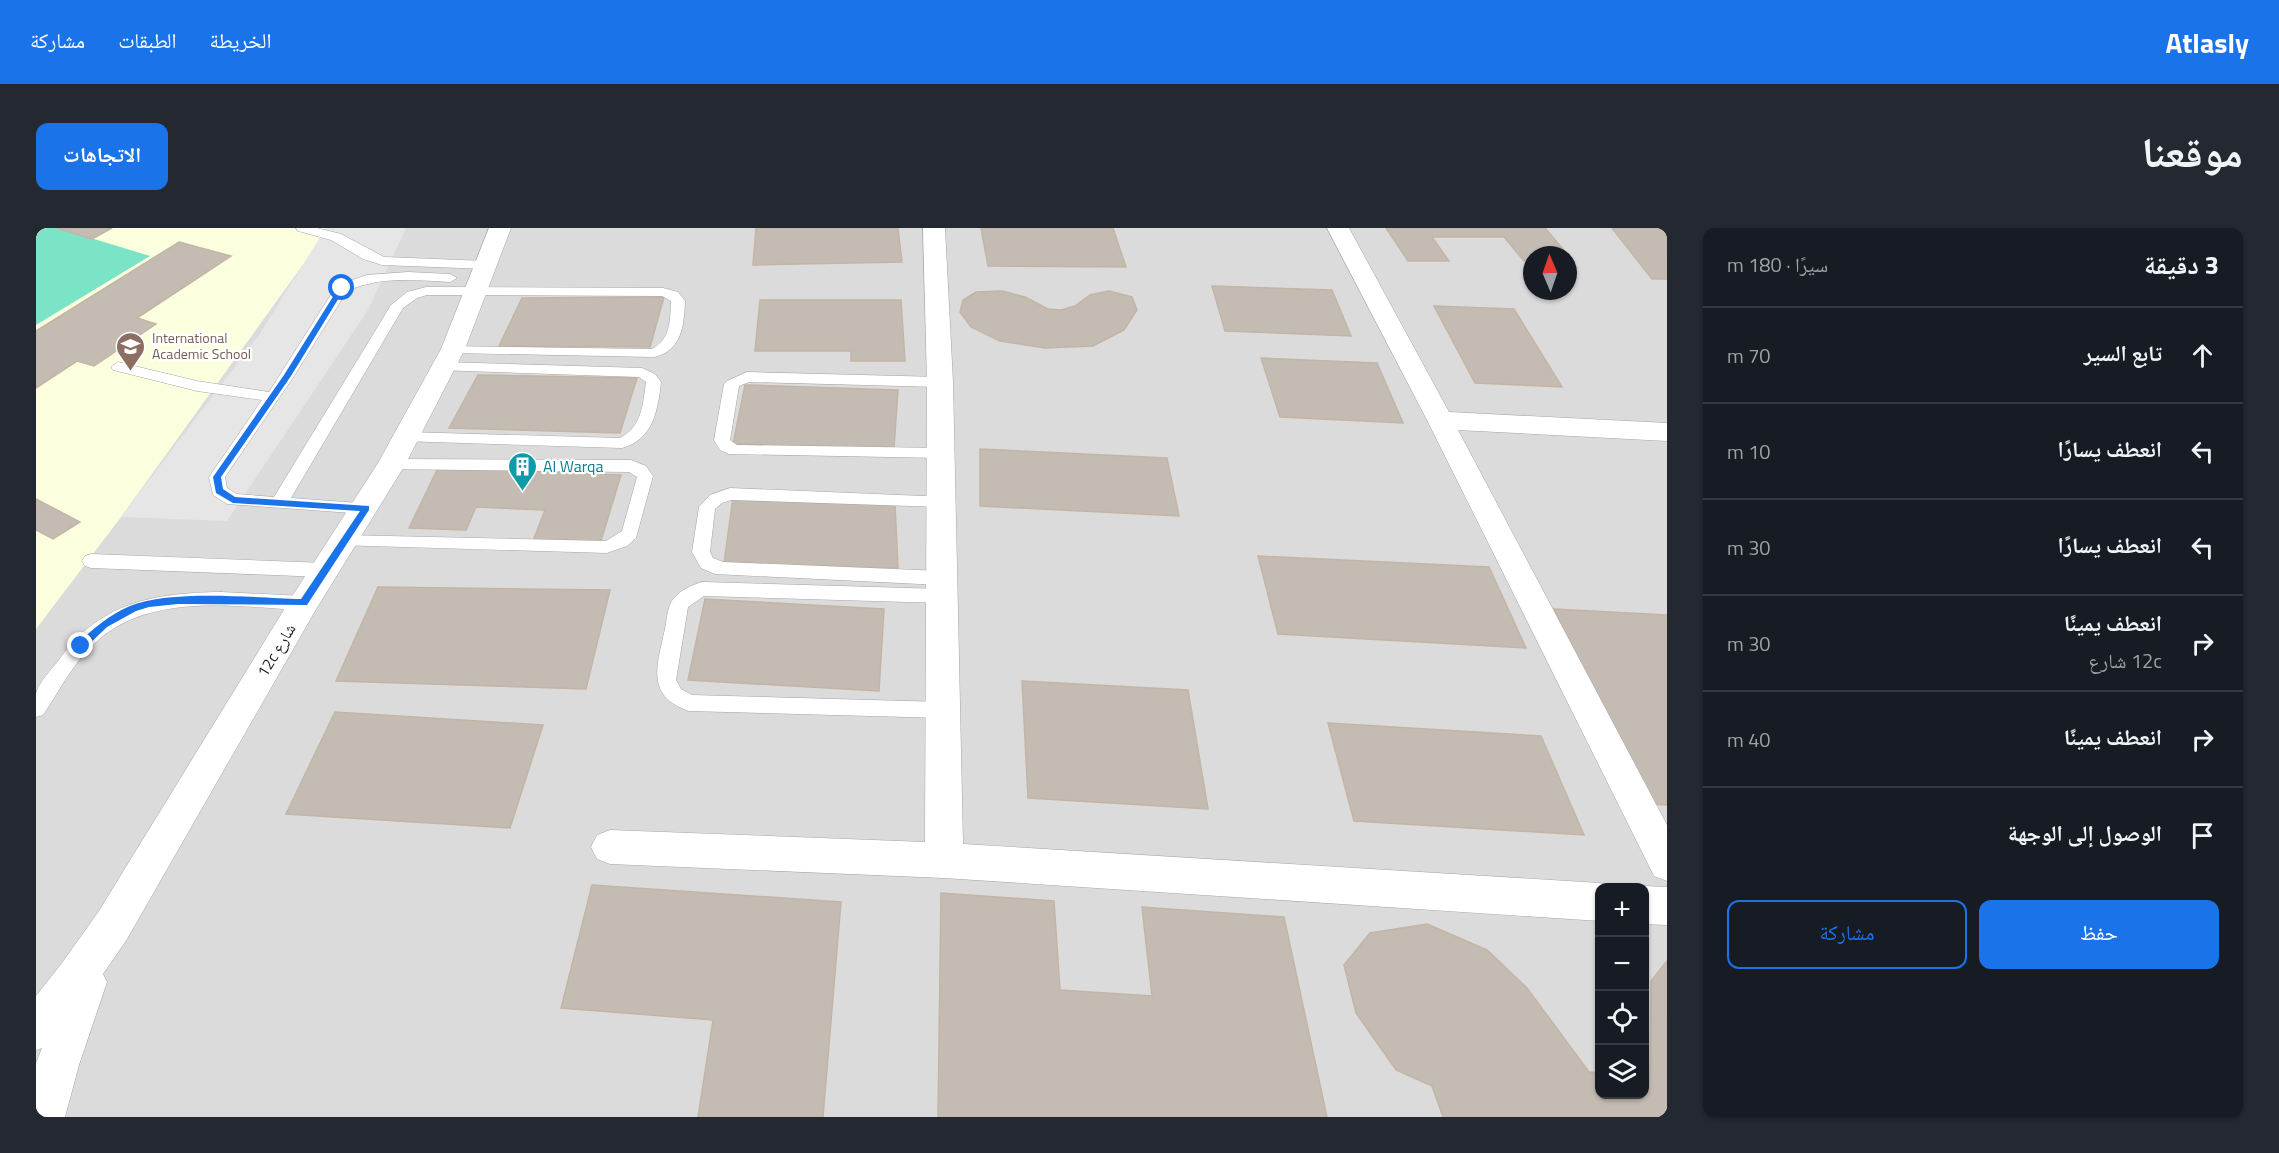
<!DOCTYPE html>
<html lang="ar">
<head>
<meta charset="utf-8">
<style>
	:root { --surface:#171b24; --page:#242831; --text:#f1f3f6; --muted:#9ea1a6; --line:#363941; --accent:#1a73e8 }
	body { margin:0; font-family:"Titillium Web","Noto Naskh Arabic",sans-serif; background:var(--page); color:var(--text); direction:rtl }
	.controls { position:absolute; right:18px; bottom:18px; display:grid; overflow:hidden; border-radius:12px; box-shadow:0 2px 4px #0004 }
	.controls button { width:54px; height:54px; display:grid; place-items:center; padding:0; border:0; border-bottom:2px solid var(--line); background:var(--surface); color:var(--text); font:30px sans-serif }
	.compass { position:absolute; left:1487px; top:18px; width:54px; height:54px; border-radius:50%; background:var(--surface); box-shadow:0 2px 4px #0004; rotate:358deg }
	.stop { position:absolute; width:18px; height:18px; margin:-14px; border:4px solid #1a73e8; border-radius:50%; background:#fff }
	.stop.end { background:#1a73e8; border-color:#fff; box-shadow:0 2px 6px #0008 }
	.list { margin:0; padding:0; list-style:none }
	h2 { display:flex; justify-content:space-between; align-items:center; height:78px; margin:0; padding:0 24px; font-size:26px }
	h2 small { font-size:20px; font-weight:400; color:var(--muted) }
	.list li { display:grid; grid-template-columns:39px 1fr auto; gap:18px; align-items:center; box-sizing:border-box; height:96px; padding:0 24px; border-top:2px solid var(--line) }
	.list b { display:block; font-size:22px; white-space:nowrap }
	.list p { margin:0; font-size:20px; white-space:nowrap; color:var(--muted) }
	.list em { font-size:20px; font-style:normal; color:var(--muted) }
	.actions { display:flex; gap:12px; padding:18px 24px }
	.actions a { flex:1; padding:14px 0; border:2px solid var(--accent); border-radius:12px; text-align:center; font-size:21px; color:var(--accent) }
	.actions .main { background:var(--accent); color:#fff }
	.icon { flex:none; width:33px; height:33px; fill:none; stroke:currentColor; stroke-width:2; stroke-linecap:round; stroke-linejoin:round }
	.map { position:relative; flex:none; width:1631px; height:889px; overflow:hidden; direction:ltr; border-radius:12px }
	header { display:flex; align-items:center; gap:36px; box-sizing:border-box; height:84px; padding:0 30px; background:var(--accent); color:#fff }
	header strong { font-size:28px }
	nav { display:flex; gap:33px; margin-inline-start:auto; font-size:21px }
	.intro { display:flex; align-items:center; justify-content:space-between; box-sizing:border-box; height:144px; padding:0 36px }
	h1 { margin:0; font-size:42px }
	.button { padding:15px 27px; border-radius:12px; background:var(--accent); color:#fff; font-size:21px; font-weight:700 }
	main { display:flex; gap:36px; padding:0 36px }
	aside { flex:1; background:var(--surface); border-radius:12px; box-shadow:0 2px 4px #0004 }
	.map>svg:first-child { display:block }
	.residential { fill:#dcdbdb; fill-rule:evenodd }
	.education { fill:#fcffde }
	.pitch { fill:#7ce4c6 }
	.parking { fill:#e6e6e6 }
	.building { fill:#c4bcb3; stroke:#c3b5a5; stroke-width:1.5 }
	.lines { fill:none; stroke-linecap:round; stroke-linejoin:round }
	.service-casing { stroke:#a5a5a5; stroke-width:1 }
	.minor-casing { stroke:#a5a5a5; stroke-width:1 }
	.tertiary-casing { stroke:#a5a5a5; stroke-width:1 }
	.service { fill:#fff; fill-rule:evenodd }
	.minor { fill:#fff; fill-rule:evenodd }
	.tertiary { fill:#fff; fill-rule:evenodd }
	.route { fill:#1a73e8 }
	.labels { text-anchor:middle; stroke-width:4.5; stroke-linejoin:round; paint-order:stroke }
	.far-education-label { font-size:14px; fill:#785e54; stroke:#fff; text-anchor:start }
	.culture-label { font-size:16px; fill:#0d838f; stroke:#fff; text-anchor:start }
	.street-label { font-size:16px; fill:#1e1e1e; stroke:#fff }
</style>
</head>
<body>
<header>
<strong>Atlasly</strong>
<nav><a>الخريطة</a><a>الطبقات</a><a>مشاركة</a></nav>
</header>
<div class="intro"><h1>موقعنا</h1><a class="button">الاتجاهات</a></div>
<main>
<aside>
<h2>3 دقيقة<small>سيرًا · 180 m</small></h2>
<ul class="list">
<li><svg class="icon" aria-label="ahead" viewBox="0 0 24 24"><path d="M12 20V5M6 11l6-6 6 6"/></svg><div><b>تابع السير</b></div><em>70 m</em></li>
<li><svg class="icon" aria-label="left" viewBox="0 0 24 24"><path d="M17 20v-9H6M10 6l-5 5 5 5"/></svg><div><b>انعطف يسارًا</b></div><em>10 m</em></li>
<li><svg class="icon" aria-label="left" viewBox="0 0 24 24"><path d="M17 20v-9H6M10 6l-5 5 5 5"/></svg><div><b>انعطف يسارًا</b></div><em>30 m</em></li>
<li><svg class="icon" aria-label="right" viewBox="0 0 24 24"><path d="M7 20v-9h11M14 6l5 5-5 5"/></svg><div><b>انعطف يمينًا</b><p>12c شارع</p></div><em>30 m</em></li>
<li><svg class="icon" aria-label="right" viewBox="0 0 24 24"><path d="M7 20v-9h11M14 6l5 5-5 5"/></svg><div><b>انعطف يمينًا</b></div><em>40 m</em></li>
<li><svg class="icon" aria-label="arrive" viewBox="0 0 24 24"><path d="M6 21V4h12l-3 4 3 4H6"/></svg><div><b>الوصول إلى الوجهة</b></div></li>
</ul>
<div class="actions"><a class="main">حفظ</a><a>مشاركة</a></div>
</aside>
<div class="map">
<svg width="1631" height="889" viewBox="0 0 1631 889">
	<rect width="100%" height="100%" fill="#f0ede4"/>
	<path class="residential" d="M0,0H1631V889H0ZM1496,27H1532V63H1496ZM1564,660H1608V866H1564Z"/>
	<path class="education" d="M0,0H290L271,31L85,289L0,401Z"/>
	<path class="pitch" d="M7,0H22L114,28L0,97V4Z"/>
	<path class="parking" d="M290,0H370L332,82L191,293L85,289L223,107Z"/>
	<path class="building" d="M21,0H76L56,11Z
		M720,0H862L866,34L717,37Z
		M945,0H1077L1090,39L952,38Z
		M1350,0H1509L1538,34L1532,33V27H1496V33H1488L1468,9H1396L1413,33H1372Z
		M1576,0H1631V51H1616Z
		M143,14L195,28L101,90L120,96L58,138L41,133L0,160V103Z
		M1176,58L1296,62L1315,108L1189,103Z
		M966,63L989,69L1012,81L1025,82L1039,78L1054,67L1073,63L1096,69L1101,82L1088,102L1057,118L1009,120L964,113L935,99L924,84L927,72L940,64Z
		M628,69L614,119L463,118L486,70Z
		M724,72H865L869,133H815V123H719Z
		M1398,78L1478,81L1526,159L1439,155Z
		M1225,130L1341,135L1367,195L1244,189Z
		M442,147L601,150L584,205L413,200Z
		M709,157L862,162L858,220L697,216Z
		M944,221L1131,230L1143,288L944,278Z
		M402,240L585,247L564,316L497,313L509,282L440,279L430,302L373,300Z
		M697,270L859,276L862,340L688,335Z
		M0,271L44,294L17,311L0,302Z
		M1222,328L1453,339L1490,420L1242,406Z
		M342,359L574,362L550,461L300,453Z
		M669,371L848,381L843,463L652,452Z
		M1518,381L1631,387V577L1614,576Z
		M986,453L1152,462L1172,581L992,570Z
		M299,484L507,497L474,600L250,586Z
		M1292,495L1505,508L1548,607L1318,593Z
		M556,657L805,674L787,889H662L677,792L525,780Z
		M905,665L1018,673L1024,762L1116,768L1106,679L1248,689L1291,889H902Z
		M1391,696L1451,722L1491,760L1553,844L1564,845V866H1608V846H1614L1615,753L1631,733V889H1407L1396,858L1360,842L1320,785L1308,737L1334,705Z"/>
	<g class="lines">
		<defs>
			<path id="service" d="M260,0H281L305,6L348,29L451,33L458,37L451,41L346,37L327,31L295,12L262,3Z
				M372,44L414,46L421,50L414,54C379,52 344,48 311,63L258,148L189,249L191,260L201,266L238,269L355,77L371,64L390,59L627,60L642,64L649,73C648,97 646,123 618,129L417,125L412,124L410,121L412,118L616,121C635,111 634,92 635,73L626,68L391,67L381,70L367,80L255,270L336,276L338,280L336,284L330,286L191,276L177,267L173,249L226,172L161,163L77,142L75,139L82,134L161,153L233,164L301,57L331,47Z
				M407,134L606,140L619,146L625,154C622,182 617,212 586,220L364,213L362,209L364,205L370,204L584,210C606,199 607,176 610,154L603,149L402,142L400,139L402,136Z
				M711,144L904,149L911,154L904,159L713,154L703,158L694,212L701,217L905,220L911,221L913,225L911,229L905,230L693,226L684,222L678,212L688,156L691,153Z
				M355,231L595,232L610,238L617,248L600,310L591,318L571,325L301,317L298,313L301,309L307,307L570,313L586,303L601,249L593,244L349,241L347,237L349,233Z
				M694,260L911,269L913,273L911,277L905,279L695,272L686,275L679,281L674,324L677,330L687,334L905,343L911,345L914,350L911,355L905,357L679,346L665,340L656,324L663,279L674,267Z
				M55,326L288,335L294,337L297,342L294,347L288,349L55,340L49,338L46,333L49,328Z
				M666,354L906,361L912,363L915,368L912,373L906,375L668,368L652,379L640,452L645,461L656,467L907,474L914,476L917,482L914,488L907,490L653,483C609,468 621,437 629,401C631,392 631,378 638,370C645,362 656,357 666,354Z
				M185,364L268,368L275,370L277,375L275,380L268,382C200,379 116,364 61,413C38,433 24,462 7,487L0,489C0,482 0,473 0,466C2,455 16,441 23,432C64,374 118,365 185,364Z"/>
			<path id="minor" d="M887,0H909L917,154L927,616L1564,655L1575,660H1564V693L908,650L574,636L561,631L555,619L561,607L574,602L889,614L891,154Z
				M1291,0H1313L1413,184L1631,195V213L1422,202L1631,597V653L1618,648L1391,192Z
				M1608,658L1631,659V697L1608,696V660H1605Z"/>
			<path id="tertiary" d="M453,0H475L429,121L369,237L279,383L91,711L67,746L71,754L43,837L29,889H0V835L6,820L0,822V768L26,735L63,683L257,367L342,235L405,121Z"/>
		</defs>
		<use href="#service" class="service-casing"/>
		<use href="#minor" class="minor-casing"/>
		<use href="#tertiary" class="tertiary-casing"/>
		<use href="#service" class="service"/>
		<use href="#minor" class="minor"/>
		<use href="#tertiary" class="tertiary"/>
	</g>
	<path class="route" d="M303,59L309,60L255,148L185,249L187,261L199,269L333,278V282L271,377L142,376L113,379L100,383L71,399L48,421H41V416C58,400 73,387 94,378C136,361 218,370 265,371L324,283L197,275L180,265L177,249L248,147Z"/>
	<defs>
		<symbol id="school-pin" viewBox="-11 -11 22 30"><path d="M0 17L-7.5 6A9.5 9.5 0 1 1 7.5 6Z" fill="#8d6e63" stroke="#fff"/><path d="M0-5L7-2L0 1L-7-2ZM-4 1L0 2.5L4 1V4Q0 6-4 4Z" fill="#fff"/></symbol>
		<symbol id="building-pin" viewBox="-11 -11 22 30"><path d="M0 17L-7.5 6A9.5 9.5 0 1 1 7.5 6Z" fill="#0f9aa8" stroke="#fff"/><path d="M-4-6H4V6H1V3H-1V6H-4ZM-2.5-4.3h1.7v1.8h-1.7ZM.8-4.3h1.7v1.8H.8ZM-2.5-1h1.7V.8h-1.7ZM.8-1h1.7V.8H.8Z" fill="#fff"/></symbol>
	</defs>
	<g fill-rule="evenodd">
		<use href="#school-pin" x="78" y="102" width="33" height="45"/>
		<use href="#building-pin" x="470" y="222" width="33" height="45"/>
	</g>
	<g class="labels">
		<g class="far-education-label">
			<text x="116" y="115">International<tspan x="116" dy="16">Academic School</tspan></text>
		</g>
		<g class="culture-label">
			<text x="507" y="244">Al Warqa</text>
		</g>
		<g class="street-label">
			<text transform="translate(240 422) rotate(-59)" y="6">12c شارع</text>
		</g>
	</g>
</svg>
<div class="controls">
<button>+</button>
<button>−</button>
<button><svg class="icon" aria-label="locate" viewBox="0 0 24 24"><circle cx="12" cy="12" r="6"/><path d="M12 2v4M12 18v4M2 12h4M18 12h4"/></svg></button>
<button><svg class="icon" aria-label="layers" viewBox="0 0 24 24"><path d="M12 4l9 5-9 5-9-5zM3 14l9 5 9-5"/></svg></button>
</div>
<svg class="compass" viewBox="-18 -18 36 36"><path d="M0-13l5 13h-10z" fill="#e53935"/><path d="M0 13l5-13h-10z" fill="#9ea1a6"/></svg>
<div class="stop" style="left:306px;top:60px"></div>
<div class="stop end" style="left:45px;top:418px"></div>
</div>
</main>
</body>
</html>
